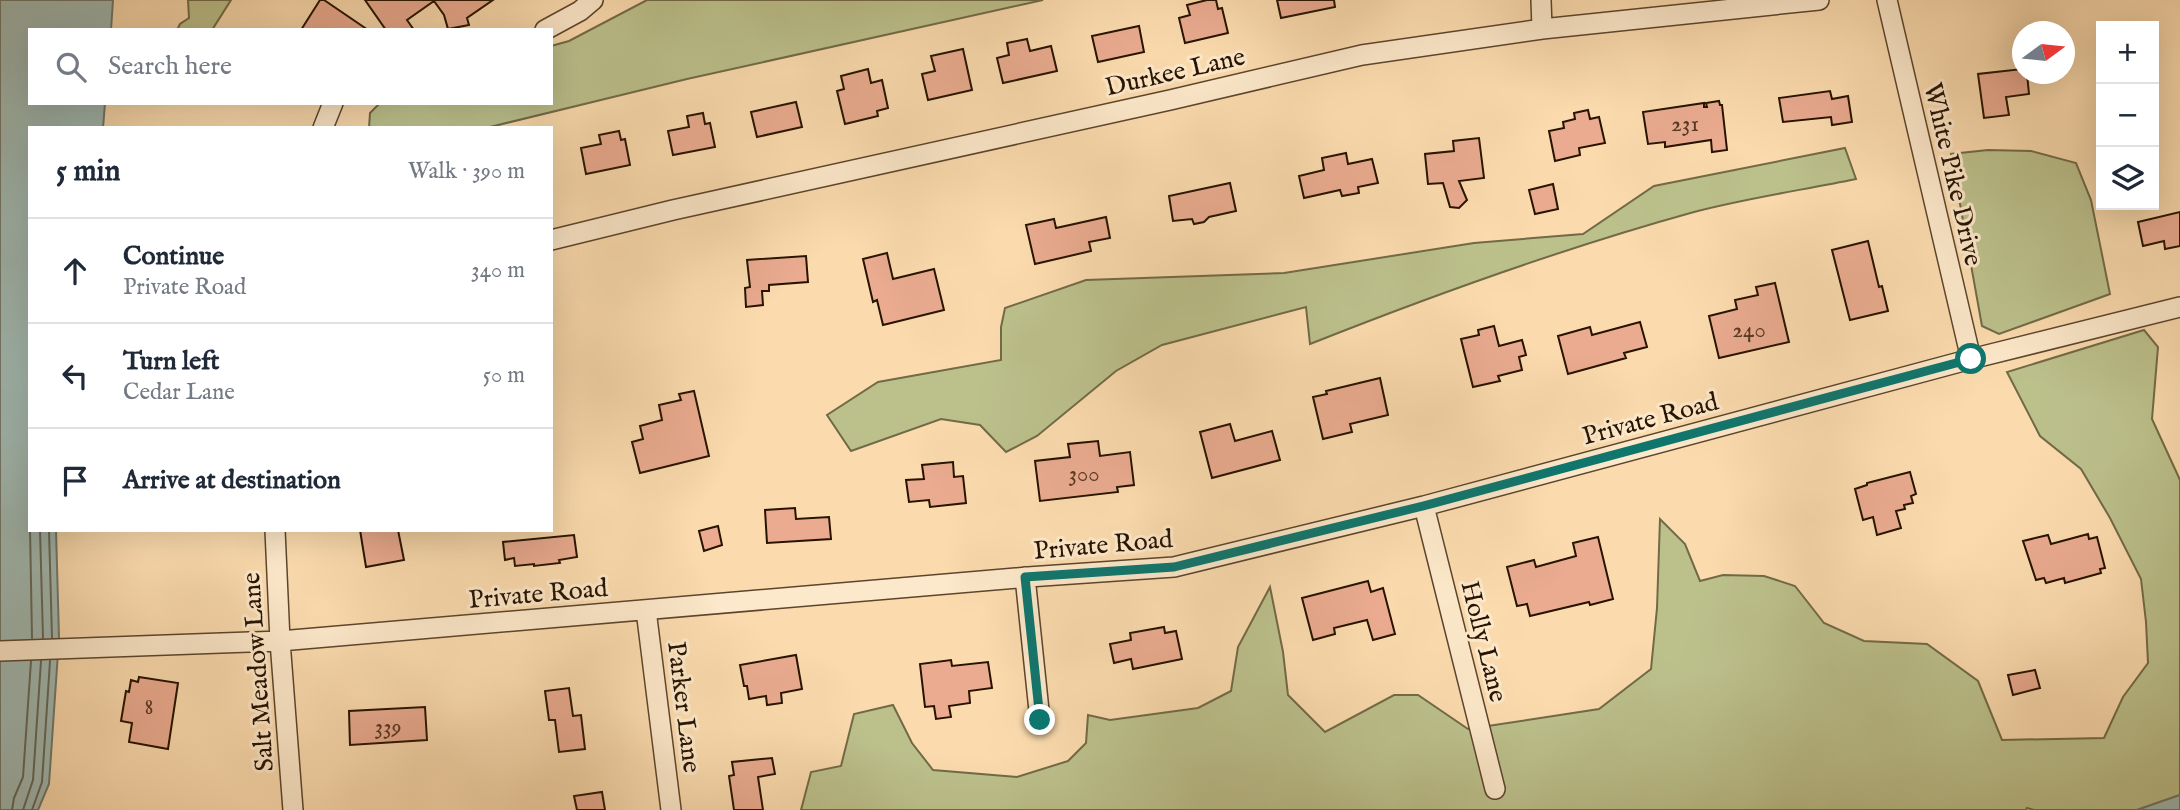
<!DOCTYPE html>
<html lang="en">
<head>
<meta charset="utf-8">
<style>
	:root { --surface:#fff; --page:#f6f6f7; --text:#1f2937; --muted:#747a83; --line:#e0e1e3 }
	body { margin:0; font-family:"IM FELL English",serif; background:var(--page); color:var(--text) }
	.controls { position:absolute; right:21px; top:21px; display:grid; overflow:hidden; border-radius:0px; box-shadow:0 7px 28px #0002 }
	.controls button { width:63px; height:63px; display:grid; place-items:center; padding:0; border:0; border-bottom:2px solid var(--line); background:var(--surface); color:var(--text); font:35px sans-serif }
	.compass { position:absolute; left:2012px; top:21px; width:63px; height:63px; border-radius:50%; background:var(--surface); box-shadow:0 7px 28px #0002; rotate:75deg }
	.stop { position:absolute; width:21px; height:21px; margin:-16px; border:5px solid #0f766e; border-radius:50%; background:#fff }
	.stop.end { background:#0f766e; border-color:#fff; box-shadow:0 2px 7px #0008 }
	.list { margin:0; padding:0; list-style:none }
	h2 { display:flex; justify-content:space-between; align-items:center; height:91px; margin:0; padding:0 28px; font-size:30px }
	h2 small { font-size:23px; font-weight:400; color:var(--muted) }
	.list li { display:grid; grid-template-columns:46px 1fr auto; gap:21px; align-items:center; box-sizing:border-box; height:105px; padding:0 28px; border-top:2px solid var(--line) }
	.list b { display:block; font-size:26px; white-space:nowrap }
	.list p { margin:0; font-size:23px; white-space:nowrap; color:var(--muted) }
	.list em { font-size:23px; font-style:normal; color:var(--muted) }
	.icon { flex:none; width:38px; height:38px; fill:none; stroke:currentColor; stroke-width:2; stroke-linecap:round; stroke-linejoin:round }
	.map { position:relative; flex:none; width:2180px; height:810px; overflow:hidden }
	.search { position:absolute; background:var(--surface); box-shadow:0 7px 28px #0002; left:28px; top:28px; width:525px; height:77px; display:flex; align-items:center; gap:18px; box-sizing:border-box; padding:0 24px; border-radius:0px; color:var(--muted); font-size:26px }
	.panel { position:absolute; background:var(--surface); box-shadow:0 7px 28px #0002; left:28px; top:126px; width:525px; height:406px; border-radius:0px }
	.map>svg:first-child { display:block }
	.green { fill:#bcc18c; stroke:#726a46; stroke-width:2 }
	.water { fill:#a0b9b2; stroke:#70776b; stroke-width:2 }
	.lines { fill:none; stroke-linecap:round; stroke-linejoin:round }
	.shore { stroke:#646659; stroke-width:2 }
	.building { fill:#eaab90; stroke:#271300; stroke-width:2 }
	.minor-casing { stroke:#5c452c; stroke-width:22 }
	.minor { stroke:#fce8ca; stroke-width:19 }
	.route { stroke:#0f766e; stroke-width:9 }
	.labels { text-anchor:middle; stroke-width:6; stroke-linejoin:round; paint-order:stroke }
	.number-label { font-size:23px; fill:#583924 }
	.street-label { font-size:26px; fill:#271300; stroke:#fce8ca }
</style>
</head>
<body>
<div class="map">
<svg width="2180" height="810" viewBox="0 0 2180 810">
	<rect width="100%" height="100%" fill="#fbdbae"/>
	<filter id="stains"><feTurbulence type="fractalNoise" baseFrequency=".00286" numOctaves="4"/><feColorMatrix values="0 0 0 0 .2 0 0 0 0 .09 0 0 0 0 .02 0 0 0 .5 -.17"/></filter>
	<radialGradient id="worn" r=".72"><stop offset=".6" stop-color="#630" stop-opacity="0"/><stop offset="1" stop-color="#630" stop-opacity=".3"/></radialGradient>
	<path class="green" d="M188,0H231L212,30H177L180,24L189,18Z
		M647,0H1043L687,79L486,128H369L370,113L380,103H551V46L569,41Z
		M1845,148L1856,179C1803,190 1747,198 1694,212C1564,248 1436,294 1310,344L1306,307L1162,345L1116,371L1037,436L1006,452L980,425L941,419L851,451L827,415L878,382L1001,360V327L1005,308L1086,280L1284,273L1474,243L1583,234L1654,186Z
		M1988,150L2031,151L2076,163L2091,200L2110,294L1999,334L1982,326L1951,154Z
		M2144,330L2158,347L2152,419L2180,480V795L2137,810H2034L2027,808L2026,810H801L811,772L841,766L854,714L893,705L912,743L933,770L1017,777L1068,761L1086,743L1088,715L1110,720L1198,708L1231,691L1238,647L1270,587L1283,652L1288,695L1325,732L1394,695H1418L1468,729L1599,709L1651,669L1657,608L1660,519L1685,544L1700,581L1723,575L1764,576L1795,586L1824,623L1864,641L1927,644L1978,681L2002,740L2104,738L2123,697L2148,663L2146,622L2141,579L2110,518L2081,469L2040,436L2007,372Z"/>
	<path class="water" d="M0,0H113L111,30H30V103H105L103,128H30V530H56L59,638L49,784L38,810H0Z
		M2180,795V810H2137Z"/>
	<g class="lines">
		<path class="shore" d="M30,528L32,638
			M40,530L43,638
			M49,530L52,638
			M12,810L14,798L23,777L31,661
			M23,810L33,780L41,661
			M32,810L42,782L50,661"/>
	</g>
	<path class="building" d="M320,0H324L368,30H301Z
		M365,0H493L467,18L469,25L448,29L444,15L434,1L407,20L414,30H386Z
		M1207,0H1216L1218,9L1222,8L1228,33L1185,43L1179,18L1190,15L1187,5Z
		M1277,0H1334L1335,7L1281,18Z
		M1139,26L1144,52L1098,62L1092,36Z
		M1027,39L1030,51L1051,46L1057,71L1003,83L997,58L1009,55L1007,43Z
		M963,49L972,90L928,100L922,74L935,71L931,56Z
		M868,69L871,83L882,80L888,108L877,111L878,116L845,124L837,91L844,89L841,76Z
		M2022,69V74H2027L2029,94L2006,97L2009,115L1984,118L1978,74Z
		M1830,91L1832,99L1848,96L1852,122L1832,125L1831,117L1783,122L1779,98Z
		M1719,101L1720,105H1722L1727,150L1712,152L1711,140L1665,147V142L1648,144L1643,112L1704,103V107H1707L1706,103Z
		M796,102L802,127L757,137L751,112Z
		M1588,110L1590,119L1599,117L1605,143L1579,148L1580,155L1555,161L1549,131L1564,128L1563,122L1575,119L1574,113Z
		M703,113L705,124L710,123L715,147L673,155L668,131L689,127L687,116Z
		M619,131L621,140L625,139L630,165L586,174L581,148L601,144L599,135Z
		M1479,138L1484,178L1459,181L1467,200L1459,208L1450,207L1443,183L1428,184L1425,154L1454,151L1453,141Z
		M1346,153L1348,164L1372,159L1378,183L1358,187L1359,193L1342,196L1340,190L1304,198L1299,176L1324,170L1322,158Z
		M1230,183L1236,211L1209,217L1204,222L1194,224L1192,219L1173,221L1169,196Z
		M1553,184L1558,209L1535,214L1529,190Z
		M2180,212V246L2165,249L2164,241L2143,246L2138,222Z
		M1106,217L1110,238L1089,242L1091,251L1035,264L1026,225L1054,219L1056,228Z
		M1868,241L1879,287L1882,286L1888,311L1850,320L1832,250Z
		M887,253L893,279L934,269L944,310L883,325L877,300L873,302L863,259Z
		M806,256L808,282L769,285V291H762L763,305L746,307L745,288L750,287L747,260Z
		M1775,283L1789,342L1719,358L1709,316L1737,309L1735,300L1758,295L1756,287Z
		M1640,322L1647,347L1624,353L1626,358L1568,374L1558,336L1590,327L1592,335Z
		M1494,326L1499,346L1522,340L1526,355L1519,357L1522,370L1498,376L1500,381L1473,387L1461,339L1479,335L1478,330Z
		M1380,378L1388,415L1350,424L1352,432L1323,439L1313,397L1327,394L1326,391Z
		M694,391L709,456L640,473L632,442L643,439L640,426L662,420L659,405L681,400L679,394Z
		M1230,424L1235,441L1272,431L1280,460L1212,478L1200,432Z
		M1098,441L1100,456L1130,452L1134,485L1117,487L1118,492L1040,501L1035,461L1070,457L1068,444Z
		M953,462L954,477L963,476L966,503L930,507L929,500L909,502L906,480L924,479L922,465Z
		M1910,472L1916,494L1911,496L1913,503L1904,505L1905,509L1896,511L1901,528L1877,535L1873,517L1863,520L1855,489L1867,485V483Z
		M795,508L796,519L829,517L831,539L767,543L765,510Z
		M718,526L722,545L704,551L699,531Z
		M360,530H398L404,560L366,567Z
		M2088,534L2089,539L2097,537L2105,568L2100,569L2101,573L2065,583L2064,578L2046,583L2044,578L2036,580L2023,541L2048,535L2051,544Z
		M574,535L577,557L559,560L560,563L534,566V564L515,566L514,558L505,560L503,542Z
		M1598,537L1613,599L1590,605L1589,602L1530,616L1527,604L1517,606L1507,567L1534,560L1536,567L1576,556L1573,543Z
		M1368,581L1371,592L1383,588L1395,634L1373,640L1367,620L1334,628L1335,634L1313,640L1302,598Z
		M1164,627L1165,633L1176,631L1182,659L1133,669L1131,659L1114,663L1110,644L1131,640L1130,633Z
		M796,655L802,689L781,693L782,703L767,705L766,696L749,699L747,686H744L740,665Z
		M951,660L952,666L988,662L992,688L969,691L970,703L949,706L951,717L936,719L934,706L925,707L920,664Z
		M2035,670L2040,688L2013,695L2008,675Z
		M139,677L178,683L168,749L129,742L132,723L121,721L126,691L129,692L131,680L138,682Z
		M569,688L573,716L581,715L585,749L559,752L555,720H549L545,691Z
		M425,707L427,740L350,745L349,711Z
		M772,758L775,774L758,777L763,810H734L729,776L734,775L732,762Z
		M602,792L605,810H577L574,796Z"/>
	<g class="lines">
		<defs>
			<path id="minor" d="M1541,0L1542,29
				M1887,0L1971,359
				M545,30L580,11L593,0
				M323,128L333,103
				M551,240L673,210L1170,100L1362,55L1542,29L1819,0
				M1424,506L1495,789
				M275,530L280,641L293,810
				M1025,577L1040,720
				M646,610L671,810
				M0,651L280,641L1028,577L1174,567L1424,506L1971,359L2180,307"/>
		</defs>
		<use href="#minor" class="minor-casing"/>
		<use href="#minor" class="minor"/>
	</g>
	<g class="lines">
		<path class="route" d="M1040,720L1025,577L1174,567L1423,506L1971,359"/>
	</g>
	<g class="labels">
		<g class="number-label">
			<text x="1685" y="131">231</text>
			<text x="1749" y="337">240</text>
			<text x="1084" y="481">300</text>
			<text x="149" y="714">8</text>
			<text x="388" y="734">339</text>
		</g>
		<g class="street-label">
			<text transform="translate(1175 71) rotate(-13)" y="9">Durkee Lane</text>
			<text transform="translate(1954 174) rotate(77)" y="9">White Pike Drive</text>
			<text transform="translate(1650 418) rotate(-15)" y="9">Private Road</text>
			<text transform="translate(1103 544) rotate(-5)" y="9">Private Road</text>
			<text transform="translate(538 593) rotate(-5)" y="9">Private Road</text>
			<text transform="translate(1485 641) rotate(76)" y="9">Holly Lane</text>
			<text transform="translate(257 672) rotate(-94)" y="9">Salt Meadow Lane</text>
			<text transform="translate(685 707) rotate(83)" y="9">Parker Lane</text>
		</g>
	</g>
	<rect width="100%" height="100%" filter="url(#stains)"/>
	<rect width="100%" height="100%" fill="url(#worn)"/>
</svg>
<div class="controls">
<button>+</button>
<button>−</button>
<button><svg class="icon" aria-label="layers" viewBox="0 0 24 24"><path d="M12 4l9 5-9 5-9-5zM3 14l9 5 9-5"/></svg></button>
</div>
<svg class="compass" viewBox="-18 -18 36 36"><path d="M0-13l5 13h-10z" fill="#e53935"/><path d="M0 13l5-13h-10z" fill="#747a83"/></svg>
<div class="stop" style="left:1971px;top:359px"></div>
<div class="stop end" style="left:1040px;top:720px"></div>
<div class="search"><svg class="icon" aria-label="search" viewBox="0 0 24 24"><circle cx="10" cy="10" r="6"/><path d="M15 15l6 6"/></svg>Search here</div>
<section class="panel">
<h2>5 min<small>Walk · 390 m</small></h2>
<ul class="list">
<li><svg class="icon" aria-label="ahead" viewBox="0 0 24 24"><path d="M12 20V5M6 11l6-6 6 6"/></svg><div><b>Continue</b><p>Private Road</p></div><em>340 m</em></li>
<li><svg class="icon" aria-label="left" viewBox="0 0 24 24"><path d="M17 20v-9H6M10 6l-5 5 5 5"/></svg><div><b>Turn left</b><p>Cedar Lane</p></div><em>50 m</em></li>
<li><svg class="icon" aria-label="arrive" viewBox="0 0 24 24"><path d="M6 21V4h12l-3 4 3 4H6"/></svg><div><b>Arrive at destination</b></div></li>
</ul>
</section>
</div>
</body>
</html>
